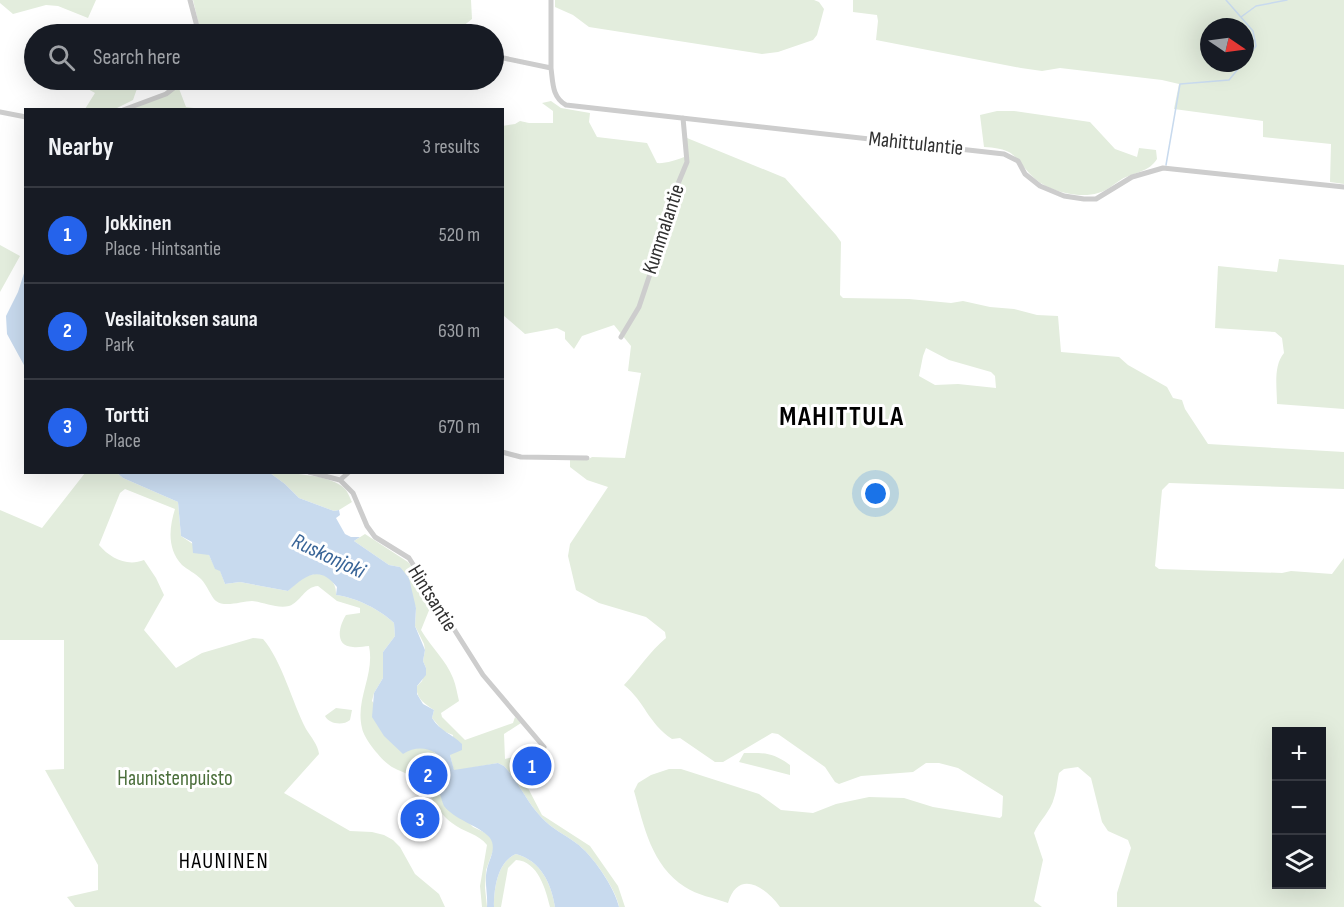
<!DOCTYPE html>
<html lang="en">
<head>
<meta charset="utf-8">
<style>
	:root { --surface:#171b24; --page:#242831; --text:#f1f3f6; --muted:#9ea1a6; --line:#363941; --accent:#2563eb }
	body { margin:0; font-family:"Sofia Sans Condensed",sans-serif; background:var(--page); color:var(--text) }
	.controls { position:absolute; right:18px; bottom:18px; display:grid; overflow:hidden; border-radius:0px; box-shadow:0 6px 24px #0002 }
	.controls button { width:54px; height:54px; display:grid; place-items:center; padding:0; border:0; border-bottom:2px solid var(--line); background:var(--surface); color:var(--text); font:30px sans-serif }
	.compass { position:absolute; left:1200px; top:18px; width:54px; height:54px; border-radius:50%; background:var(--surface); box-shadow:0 6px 24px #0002; rotate:103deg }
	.you { position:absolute; left:876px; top:494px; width:21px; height:21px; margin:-15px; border:4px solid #fff; border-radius:50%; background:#1a73e8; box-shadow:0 0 0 9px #1a73e833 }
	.badge { display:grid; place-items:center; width:39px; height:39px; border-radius:50%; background:var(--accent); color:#fff; font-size:20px; font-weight:700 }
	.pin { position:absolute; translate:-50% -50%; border:3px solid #fff; box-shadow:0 2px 6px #0006 }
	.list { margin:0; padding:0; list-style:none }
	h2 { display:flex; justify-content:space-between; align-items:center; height:78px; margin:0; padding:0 24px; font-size:26px }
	h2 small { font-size:20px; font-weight:400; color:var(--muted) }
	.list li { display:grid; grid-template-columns:39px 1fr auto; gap:18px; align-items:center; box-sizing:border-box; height:96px; padding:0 24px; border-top:2px solid var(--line) }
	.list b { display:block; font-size:22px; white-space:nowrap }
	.list p { margin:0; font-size:20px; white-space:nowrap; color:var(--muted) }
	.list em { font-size:20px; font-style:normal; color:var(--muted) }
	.icon { flex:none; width:33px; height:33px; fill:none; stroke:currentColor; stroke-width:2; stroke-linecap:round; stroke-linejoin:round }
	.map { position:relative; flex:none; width:1344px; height:907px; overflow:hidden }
	.search { position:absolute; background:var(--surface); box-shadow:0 6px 24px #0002; left:24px; top:24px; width:480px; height:66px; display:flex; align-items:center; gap:15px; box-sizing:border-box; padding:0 21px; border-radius:33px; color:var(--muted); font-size:22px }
	.panel { position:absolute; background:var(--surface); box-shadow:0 6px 24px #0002; left:24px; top:108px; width:480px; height:366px; border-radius:0px }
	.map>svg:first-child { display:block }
	.green { fill:#e3eddd; fill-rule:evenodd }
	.water { fill:#c8daee }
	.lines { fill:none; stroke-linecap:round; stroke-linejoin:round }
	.stream { stroke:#c8daee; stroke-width:1.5 }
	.minor { stroke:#cdcdcd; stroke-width:5 }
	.labels { text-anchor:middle; stroke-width:6; stroke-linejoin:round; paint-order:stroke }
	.street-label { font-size:21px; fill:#303030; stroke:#fff }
	.park-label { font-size:21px; fill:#4a6e3a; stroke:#fff }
	.water-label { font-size:22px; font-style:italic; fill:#386497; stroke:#fff }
	.neighbourhood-label { font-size:22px; letter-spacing:1.5px; fill:#000; stroke:#fff }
	.district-label { font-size:27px; font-weight:bold; letter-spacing:1.5px; fill:#000; stroke:#fff }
</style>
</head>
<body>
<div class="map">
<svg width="1344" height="907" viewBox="0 0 1344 907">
	<rect width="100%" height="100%" fill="#fff"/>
	<path class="green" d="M0,0H96L88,18L58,6L46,5L13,14L0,3Z
		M193,0H471L472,19L453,34H405L361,25L346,34H201Z
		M555,0H814L819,2L824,9L817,35L813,40L778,52L762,54L589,27L573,15L555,7Z
		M853,0H1344V184L1330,182L1331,144L1263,137V121L1174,109L1179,84L1162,80L1060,68L1042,71L1021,68L876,40L878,21L877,15L853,12ZM1209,27H1245V63H1209Z
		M89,80H140L133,100L115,109H85L95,93L79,84Z
		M178,86L186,107L202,109L131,110Z
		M551,101L561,108L590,113L589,122L597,137L647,143L657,163C663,164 678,160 684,157L687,161V138L785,178L836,235L841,242L840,295L843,298L909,299L951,303L963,301L990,307L1014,309L1037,315L1058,316L1061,352L1119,357L1128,365L1167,387L1173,398L1182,400L1185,409L1208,444L1344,452V489L1169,483L1162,490L1155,566L1159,569L1282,573L1291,571L1332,574L1344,558V907H1117V893L1131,848L1128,840L1108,831L1102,822L1091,778L1078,767L1064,769L1059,773C1057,781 1057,790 1054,798C1051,811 1039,821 1034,833L1043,860L1034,901L1042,907H780C765,886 738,869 728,903C714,898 697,895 685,887C651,865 644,826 634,791L638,783L651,775L669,769H681L759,794L781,810L813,813L836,804L869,797L904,798L933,807L1000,818L1002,816L1003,796L958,768L939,763H926L913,772L861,776L839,784L835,782L825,767L778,734L772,733L723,762H715L680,738L672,739C648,723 645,702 624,685C638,670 650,651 666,638L665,632L646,617L599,603L576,590L568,556L570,544L608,487L587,480L570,467V460H587L592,457L625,458L641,373L628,371L631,346L614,325L582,336L574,349L565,339V332L557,328L525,334L503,315L502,126L515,124L520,121L529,123H553V111L542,103ZM926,348L949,360L991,372L995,376L996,388L958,384L935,385L919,376L923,356ZM1276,732H1322V884H1276Z
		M997,111H1014L1090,122L1115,149L1137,157L1139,148L1156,150L1157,159C1149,172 1135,172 1122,179C1114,184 1107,191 1098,193C1079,199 1047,191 1033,177C1012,156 1017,149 984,147L980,115Z
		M0,245L20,256L0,292Z
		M1279,259L1344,265V409L1277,404C1277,388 1273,366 1284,353L1282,338L1275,332L1215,328L1218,266L1277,272Z
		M85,473H117L123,478L178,502L181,536L209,555L215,568L220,570L225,584L240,582L288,591C293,586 300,579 307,576C322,570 337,578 336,595C355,597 381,610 394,623L395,636L383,652V678L374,693L372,701L413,748H429L446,763L448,768L439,792L473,827L488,834L492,839L494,848L486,870L485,888L487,907H482L480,886L487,845C479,834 463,832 452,823C436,812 430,789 413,777C407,773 399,771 392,767C382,761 364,739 362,728C355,699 375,675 369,646C364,646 358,648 353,647C334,646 339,626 346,615L360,613V608L337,601L318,586C304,587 301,602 289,606C277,609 264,602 252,601C242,601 225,608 216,601C211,597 207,585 201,579C195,573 188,570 182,565C167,549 169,528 175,509L125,489L120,493L99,545C110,558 127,567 144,560L156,578L164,595L144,630L176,668L202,653L253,638L263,639C282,661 292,702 306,729C311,737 318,745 319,754L284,793L350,831L372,832L384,835L393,840L400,847L415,874L439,894L445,907H75L67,897L98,890V865L45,770L64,769V640H0V510L42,528Z
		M270,473C289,473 331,474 345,489C348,492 350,498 352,502L339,510L334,511L299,498L285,484Z
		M365,534L408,562L417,573L432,603L421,630C431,647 446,660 453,678C456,685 457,693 459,701L441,713L442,717L465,740L513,723L515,717L521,723L504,734L505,759L543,750L545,753L516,759L515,763L542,815L590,846L618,886L625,907H619C616,889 591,853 576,843C564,834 552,829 542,818C527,803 519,782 504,766L498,763L454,771L450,755L453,735L443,731L432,718L434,710C425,704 415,698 417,686L422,681L426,668L423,661L425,650L424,644L415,626L416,608L400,567L389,565L354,541Z
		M336,708L352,710L350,720C343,726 329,724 325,716Z
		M744,753C765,753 772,752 790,765V775L739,762Z
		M516,854C541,861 551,883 555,907H550C546,890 538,861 516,860L508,868L501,907H494C494,889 497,862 516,854Z"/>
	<path class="water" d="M25,270V367L7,334L6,316L18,292Z
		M117,473H270L285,484L299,498L334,511L339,510L340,515L336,518L345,534L351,537H360L354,541L389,565L400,567L409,578L416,608L415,626L425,650L423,661L426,668V675L417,686V694L423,704L434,710L432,718C440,731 452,734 462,744V750L450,755L454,770L498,763L504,766C519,782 527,803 542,818C552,829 564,834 576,843C592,854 615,888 619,907H555C551,883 541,861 516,854C497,862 494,889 494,907H487C488,894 484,882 487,869C489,860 495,851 492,842C489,829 455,821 444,806C442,802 441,796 439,792L448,768C439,749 420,743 403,754L384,736L372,717L374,693L383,678V652L395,636L394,623C381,610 355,597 336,595L337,587C319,564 305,576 288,591L240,582L225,584L220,571L215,569L209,555L193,553L192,542L181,536L178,502L123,478Z"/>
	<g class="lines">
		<path class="stream" d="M1226,0L1253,31L1256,46L1245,60
			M1241,17L1256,6L1287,0
			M1166,165L1180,84L1229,80L1243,63"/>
		<path class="minor" d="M190,0L199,34
			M551,0V68
			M494,56L551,68C553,83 552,97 566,105L1004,154L1018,161L1025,174L1040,186L1064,196L1084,199H1096L1132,177L1163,168L1344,187
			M123,110L166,94L184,80
			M0,112L26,117
			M621,337L639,307L657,253L675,191L687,162L683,118
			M502,452L521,457L587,458
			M309,472L340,480L353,493L367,526L375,537L409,558L483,675L544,747
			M340,480L349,472"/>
	</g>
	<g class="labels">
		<g class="street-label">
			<text transform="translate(916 143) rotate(6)" y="7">Mahittulantie</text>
			<text transform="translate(663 229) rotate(-72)" y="7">Kummalantie</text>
			<text transform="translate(433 598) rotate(58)" y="7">Hintsantie</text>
		</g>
		<g class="park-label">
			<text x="175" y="785">Haunistenpuisto</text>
		</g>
		<g class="water-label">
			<text transform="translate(329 555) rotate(25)" y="8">Ruskonjoki</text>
		</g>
		<g class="neighbourhood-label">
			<text x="224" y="868">HAUNINEN</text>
		</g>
		<g class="district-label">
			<text x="842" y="425">MAHITTULA</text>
		</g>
	</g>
</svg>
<div class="controls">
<button>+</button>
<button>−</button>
<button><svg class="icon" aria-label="layers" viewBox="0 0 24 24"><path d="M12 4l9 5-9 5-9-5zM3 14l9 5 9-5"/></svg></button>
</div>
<svg class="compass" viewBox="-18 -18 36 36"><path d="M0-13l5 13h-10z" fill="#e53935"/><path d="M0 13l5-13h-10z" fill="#9ea1a6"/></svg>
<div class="you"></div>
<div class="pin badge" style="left:532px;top:766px">1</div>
<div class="pin badge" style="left:428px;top:775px">2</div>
<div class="pin badge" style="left:420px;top:819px">3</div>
<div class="search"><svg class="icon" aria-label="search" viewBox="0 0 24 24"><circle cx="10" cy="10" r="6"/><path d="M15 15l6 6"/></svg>Search here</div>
<section class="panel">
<h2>Nearby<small>3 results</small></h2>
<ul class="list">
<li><span class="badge">1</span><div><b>Jokkinen</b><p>Place · Hintsantie</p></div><em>520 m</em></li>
<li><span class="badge">2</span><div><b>Vesilaitoksen sauna</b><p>Park</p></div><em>630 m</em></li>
<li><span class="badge">3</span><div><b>Tortti</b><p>Place</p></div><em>670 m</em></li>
</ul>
</section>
</div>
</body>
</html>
